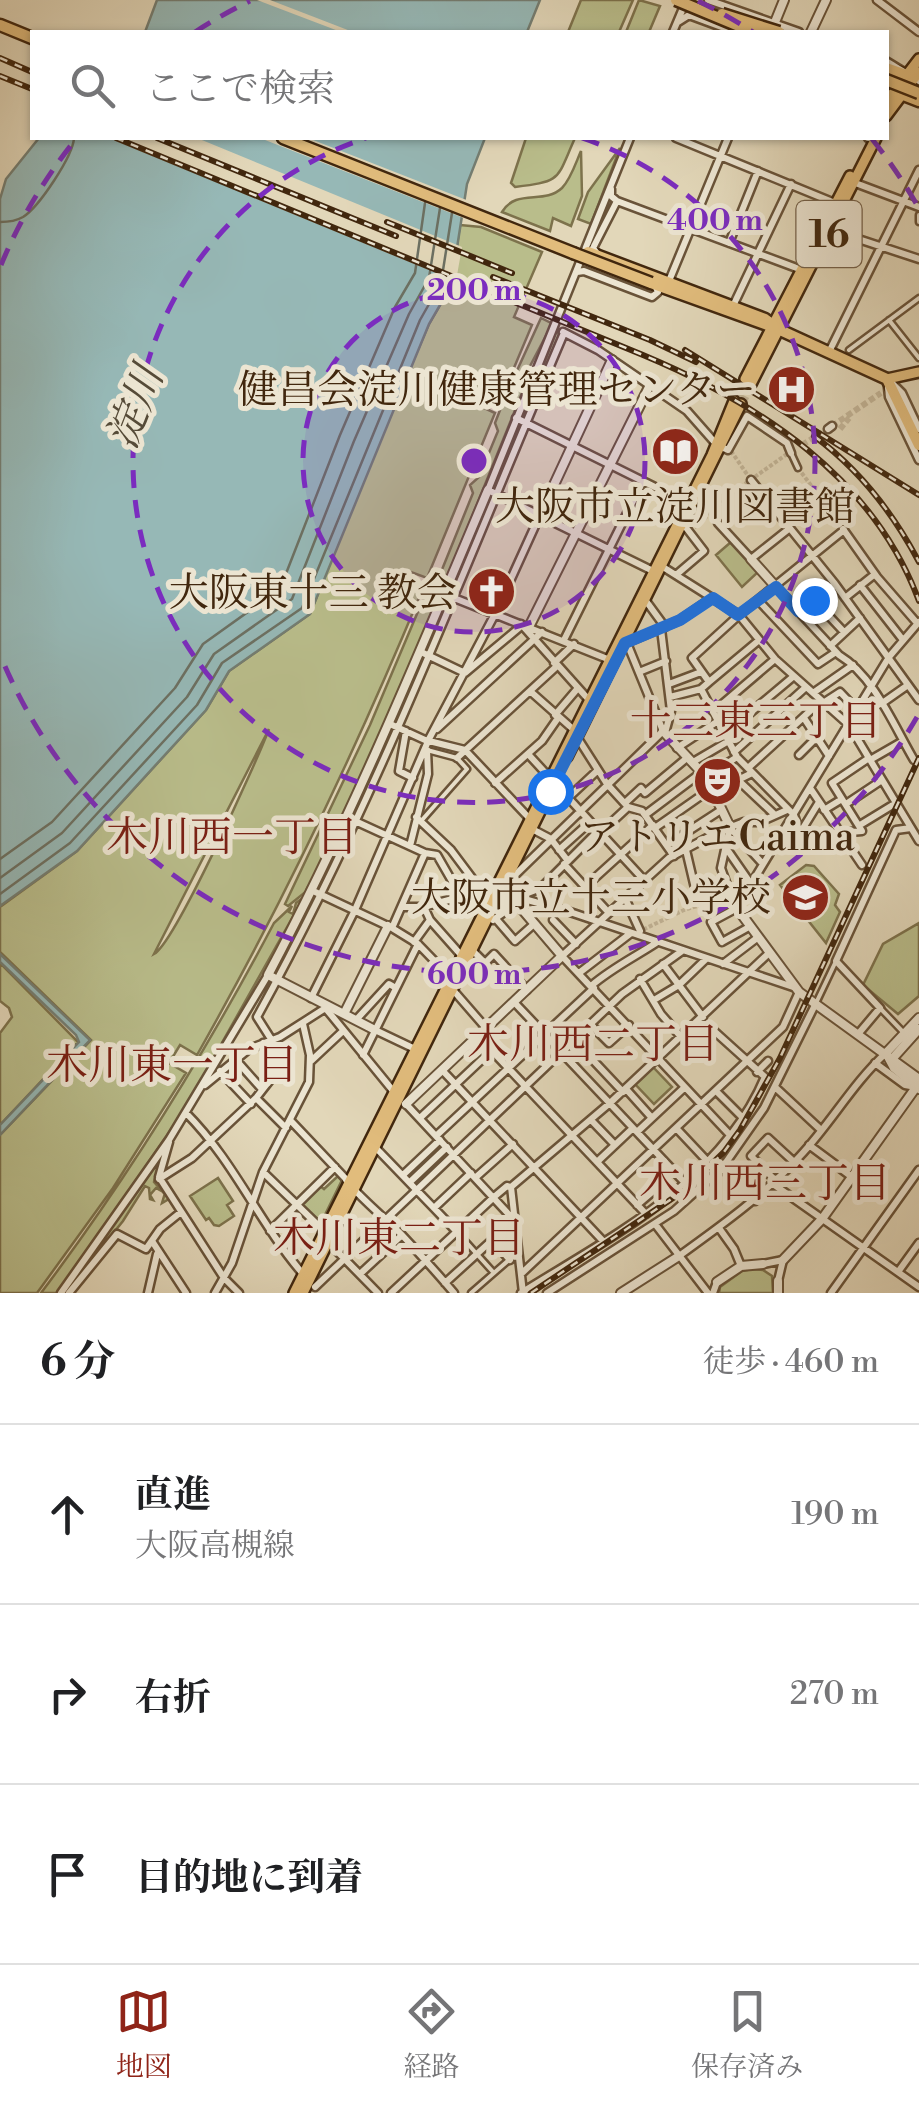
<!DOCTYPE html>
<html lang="ja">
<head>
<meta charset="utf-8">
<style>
	:root { --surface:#fff; --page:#f2f2f2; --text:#202124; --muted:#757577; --line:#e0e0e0; --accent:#8f2418 }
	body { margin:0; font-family:"Libre Bodoni","Noto Serif JP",serif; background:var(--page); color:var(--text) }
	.stop { position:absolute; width:30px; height:30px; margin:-22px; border:8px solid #1a73e8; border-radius:50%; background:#fff }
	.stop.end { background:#1a73e8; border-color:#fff; box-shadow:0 2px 10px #0008 }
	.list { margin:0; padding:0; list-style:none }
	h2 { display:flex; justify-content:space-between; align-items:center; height:130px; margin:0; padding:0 40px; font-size:42px }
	h2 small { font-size:32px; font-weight:400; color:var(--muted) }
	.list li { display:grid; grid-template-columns:65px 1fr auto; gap:30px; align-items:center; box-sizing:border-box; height:180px; padding:0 40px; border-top:2px solid var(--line) }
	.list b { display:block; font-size:38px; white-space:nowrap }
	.list p { margin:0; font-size:32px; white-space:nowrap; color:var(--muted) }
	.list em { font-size:32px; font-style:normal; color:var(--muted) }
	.icon { flex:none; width:55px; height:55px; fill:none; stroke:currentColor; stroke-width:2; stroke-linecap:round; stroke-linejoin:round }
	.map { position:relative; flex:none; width:919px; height:1293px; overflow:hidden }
	.search { position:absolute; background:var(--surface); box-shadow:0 2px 8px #0004; left:30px; right:30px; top:30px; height:110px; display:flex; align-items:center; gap:25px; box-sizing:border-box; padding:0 35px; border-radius:0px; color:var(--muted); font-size:38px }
	.sheet { height:670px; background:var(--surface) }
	nav { display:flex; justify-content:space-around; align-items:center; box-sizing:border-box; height:140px; border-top:2px solid var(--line); background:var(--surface); font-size:28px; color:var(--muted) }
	nav a { display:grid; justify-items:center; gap:5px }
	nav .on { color:var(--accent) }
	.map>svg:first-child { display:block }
	.green { fill:#b9bd8b; stroke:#7d724c; stroke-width:2.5; fill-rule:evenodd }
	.water { fill:#96b8b6; stroke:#747e73; stroke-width:2.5 }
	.pier { fill:#e2d7b9 }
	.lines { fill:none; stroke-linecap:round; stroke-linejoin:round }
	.shore { stroke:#6c7062; stroke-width:2.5 }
	.pedestrian-tunnel { stroke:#c2b497; stroke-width:4; stroke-dasharray:4 2; stroke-linecap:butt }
	.minor-tunnel { stroke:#c2b497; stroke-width:6; stroke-dasharray:6 3; stroke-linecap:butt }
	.primary-tunnel { stroke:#c2b497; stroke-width:9; stroke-dasharray:9 4.5; stroke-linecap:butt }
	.pedestrian-casing { stroke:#695339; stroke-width:9 }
	.minor-casing { stroke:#695339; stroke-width:11 }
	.tertiary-casing { stroke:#695339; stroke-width:12 }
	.primary-casing { stroke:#41270e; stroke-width:14 }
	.trunk-casing { stroke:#41270e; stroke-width:15 }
	.pedestrian { stroke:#ece5d2; stroke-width:4 }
	.minor { stroke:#ece5d2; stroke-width:6 }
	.tertiary { stroke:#ece5d2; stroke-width:8 }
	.primary { stroke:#e1bc7c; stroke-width:9 }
	.trunk { stroke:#e1bc7c; stroke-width:10 }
	.rail-casing { stroke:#41270e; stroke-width:6 }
	.rail { stroke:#ece5d2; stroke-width:2.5; stroke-dasharray:8; stroke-linecap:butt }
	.trunk-bridge-casing { stroke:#41270e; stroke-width:15; stroke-linecap:butt }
	.trunk-bridge { stroke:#e1bc7c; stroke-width:10 }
	.route { stroke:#1a73e8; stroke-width:12 }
	.ring { fill:none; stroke:#7b2cbf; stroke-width:5; stroke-dasharray:18 12 }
	.labels { text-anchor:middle; stroke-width:10; stroke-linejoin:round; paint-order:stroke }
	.shield { fill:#ece5d2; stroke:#746049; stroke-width:2.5 }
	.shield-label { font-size:38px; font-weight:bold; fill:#41270e }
	.poi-label { font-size:40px; fill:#41270e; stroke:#ece5d2; text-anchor:end }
	.water-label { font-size:42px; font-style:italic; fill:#564b38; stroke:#ece5d2 }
	.neighbourhood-label { font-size:42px; fill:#7a1f14; stroke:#ece5d2 }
	.centre { fill:#7b2cbf; stroke:#ece5d2; stroke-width:5 }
	.ring-label { font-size:30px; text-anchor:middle; font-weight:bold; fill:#7b2cbf; stroke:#ece5d2; stroke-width:10; stroke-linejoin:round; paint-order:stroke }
</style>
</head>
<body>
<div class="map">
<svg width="919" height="1293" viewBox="0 0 919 1293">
	<rect width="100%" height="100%" fill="#e2d7b9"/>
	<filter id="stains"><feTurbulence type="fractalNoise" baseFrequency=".002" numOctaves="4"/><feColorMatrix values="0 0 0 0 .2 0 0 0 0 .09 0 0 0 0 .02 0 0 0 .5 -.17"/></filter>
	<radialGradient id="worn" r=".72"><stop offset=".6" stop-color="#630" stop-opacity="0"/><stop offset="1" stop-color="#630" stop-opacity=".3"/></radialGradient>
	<path class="green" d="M581,0H633L619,32H568Z
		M639,0L660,6L649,32H626Z
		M526,138H575C556,180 563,181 515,187L511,183Z
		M620,148L591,224L578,219L588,192Z
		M581,151L582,196L571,226L553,218L550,231L502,212C516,188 544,205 562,188C571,179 576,162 581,151Z
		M460,225L481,227L542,252L514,317L532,325L497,408L481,402L480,406L495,413L427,578L411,572L405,585L421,593C355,752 282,905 197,1055L180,1045L169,1063L186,1073L113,1188L37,1293H0V1135L91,1040L0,952V907L77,851L206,710L229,671L310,614L375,450L429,324L451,286ZM269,729C257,761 175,943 154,954Z
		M541,318L551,323L550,328L530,366L504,399Z
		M556,332L561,335L526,417H523Z
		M530,373L444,586L431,580L439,577L473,493L470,485L479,477L498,431L495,423L502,405Z
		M731,542L758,572L742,587L716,555Z
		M425,595L437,600L385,728L308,890L288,906L285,904L370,725Z
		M806,865L814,866L839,894L835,905L840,912L826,943L780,885Z
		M304,897L183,1112L62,1288L58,1293H41C129,1176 206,1052 274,923L292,906L289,912L293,914L296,903Z
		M919,923V996L898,1014L863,985L883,944Z
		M0,963L78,1042L0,1125V1033L12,1017L9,1008L0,1001Z
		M653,1067L672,1087L654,1104L635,1084Z
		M162,1154L154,1182L169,1199L162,1203L165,1193L156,1188L150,1195L153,1200L150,1199L149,1188L145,1186L123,1221L65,1293Z
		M338,1176L342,1180L319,1227L299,1206L320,1186L324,1189Z
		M218,1178L233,1201L227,1205L234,1216L219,1226L214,1225L209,1218L206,1220L190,1196Z
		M752,1269L763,1270L772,1276L773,1293H719L720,1287L742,1271Z"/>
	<path class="water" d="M157,0H540L527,32H145Z
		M39,138H485L467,184L451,286L429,324L310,614L229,671L206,710L77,851L0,906V199L6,179Z
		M0,954L90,1040L0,1135V1125L79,1042L76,1035L0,962Z"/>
	<path class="pier" d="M257,0H270L353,32H341Z
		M32,82V106L10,96L15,83Z
		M109,138H197L462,247L456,281Z
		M260,138H308L469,201L466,219Z"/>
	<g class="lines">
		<path class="shore" d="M0,222C8,222 16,221 23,217C39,207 73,156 74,138
			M0,859L52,822L175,688L203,644L280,589L340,435L395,307L415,273L425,203
			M0,878L62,833L187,697L214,654L292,599L354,441L409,314L429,278L440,208
			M0,894L70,843L197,705L222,663L302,608L420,320L441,283L452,213"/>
		<path class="pedestrian-tunnel" d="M731,451L751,480
			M798,468L843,528
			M689,528L695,527L735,491L787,454
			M638,932L684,910L730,896"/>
		<path class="minor-tunnel" d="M832,426L881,393
			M840,429L849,418
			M802,445L828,429"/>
		<path class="primary-tunnel" d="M734,401L745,379
			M741,404L751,384"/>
		<defs>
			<path id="pedestrian" d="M919,215V222
				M889,320L919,358
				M849,350L919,298
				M791,453L798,468
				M422,820L467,769L457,758L427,750
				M817,1001L836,961
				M880,1008L904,1033
				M457,1232L494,1273
				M471,1293L518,1252"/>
			<path id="minor" d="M708,0L799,32
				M877,0L919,32
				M678,22L689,15L735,32
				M673,32L686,1
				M886,61L919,81
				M630,138L488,490L653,571L663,567L739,615L775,659L849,725L919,841
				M676,138L835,203
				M868,138H869
				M850,181L919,207
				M611,189V196L617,201L802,270
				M831,230L919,259
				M729,243L758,171
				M596,252L593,248L617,201
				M577,272L584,271L652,297L658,292L655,285
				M669,281L728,138
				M733,306L791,184
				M563,332L598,350L687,411L717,445L728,450L747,416L787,443L791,453
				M829,352L919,170
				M892,383L902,393L919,429
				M888,388L889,397L919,460
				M516,418L687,503
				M828,429L832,426
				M751,480L835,584L919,700
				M718,523L751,559L790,528
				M843,529L877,577L917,623
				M844,530L739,615L692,658L709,682L701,689L737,757L794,815L801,836L862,831L832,783L869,758
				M676,575L704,551L684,525
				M860,585L903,640
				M776,587L839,655C874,676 894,726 914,760
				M444,594L610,660
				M845,598L875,574
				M758,600L818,664L836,652
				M814,600L844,632
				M646,601L665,627
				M798,611L835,584
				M521,624L589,700
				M661,629L671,711L665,733
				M564,640L643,481
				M626,643L680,620L712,598
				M830,646L860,618
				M421,652L465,673L520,627
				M554,663L574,644
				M639,672L666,661
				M709,682L758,641
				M669,684L701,672
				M530,691L574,730
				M813,693L853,665
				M670,697L701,689
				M823,703L840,692L858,711
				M881,704L908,685
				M713,712L775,659
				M555,715L578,688
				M804,718L829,756
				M390,724L425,740L465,750L530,819
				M437,729L542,632
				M406,731L399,771L413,778
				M725,734L794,676
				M577,737L607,784L628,807L642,811L674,856
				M677,748L718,721
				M734,752L806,687
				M528,754L644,880
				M799,755L817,737
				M457,758L557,666
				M870,760L903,741
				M693,762L727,742
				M748,768L821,701
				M752,773L738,780L775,815
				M706,777L737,757
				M495,783L542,741L558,718
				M810,788L862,865
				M568,798L598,770
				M625,803L641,788L645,793L688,757
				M846,804L882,780
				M824,810L842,799
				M645,815L702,772
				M416,817L451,850L481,890
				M355,821L425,853L392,928
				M860,825L896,803
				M730,827L721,868L734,904L742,899L889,657L919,622
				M655,828L712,788
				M532,829L551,839L568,861
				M732,830L763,864
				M600,833L628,807
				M800,833L819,802
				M667,845L721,810
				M410,846L428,774L427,750
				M726,848L751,884
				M832,849L844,840
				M559,850L590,822
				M686,850L698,901
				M425,853L437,855L460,895
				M564,864L609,913
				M511,871L516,874L663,731L629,648L620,640
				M586,886L653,825
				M311,890L392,928L418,944L450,977L453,990L486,1028
				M520,896L541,888L598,831
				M625,898L640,931
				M402,907H423L482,891L510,895L570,912L796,988
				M424,907L430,920L461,955
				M737,908L711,922L722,942L749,927
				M496,919L515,941L534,924
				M493,920L516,904
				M553,920L576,944
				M414,942L430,920
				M472,950L485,963L494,954L527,990
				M663,964L703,1017
				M723,964L757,938
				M579,973L631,933
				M640,979L661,1014L681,1037
				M591,986C612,968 633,958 656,943
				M311,998L355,910L429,739L495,614L540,515
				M654,1000L679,985L706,959
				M514,1002L686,1184
				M327,1010L394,1092
				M356,1020L389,984L396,988
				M591,1025L609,1043L629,1025
				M375,1030L415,1049
				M859,1033L880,1008L836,961L896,830L911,828
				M478,1036L646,1214
				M271,1039L257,1017C378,797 466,563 564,333
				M575,1041L623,1092
				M363,1055L418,944
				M236,1060L261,1088
				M311,1061L343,1031
				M875,1063L905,1085L916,1087
				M442,1070L603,1241
				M220,1071L251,1104
				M757,1072L768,1061
				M205,1085L249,1049L280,1037L327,1007
				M775,1087L821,1130
				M626,1089L652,1118
				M717,1092L743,1118
				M256,1098L281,1066L263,1043
				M406,1104L514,1220
				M186,1113C234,1161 259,1223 303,1274
				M420,1118L492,1050
				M591,1120L615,1145
				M291,1121L345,1178C350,1189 389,1222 401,1234C419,1253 437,1273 454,1293
				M677,1129L708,1162
				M637,1132L685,1087
				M730,1135L562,956L669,858L718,832L744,822H760L787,810
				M436,1136L594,988
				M169,1142L159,1177L224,1278L239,1293
				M809,1145L852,1177
				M375,1147L457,1232
				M597,1162L633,1128
				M722,1168L764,1108L815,1005
				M263,1172L325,1232
				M403,1175L440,1140
				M475,1178L513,1144
				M159,1179L192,1158L256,1098L286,1128
				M776,1181L751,1156L768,1138L794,1162
				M410,1182L447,1147
				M773,1184L919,1287
				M511,1187L523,1293
				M637,1205L658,1187L668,1198
				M434,1208L471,1173
				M655,1224L708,1293
				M719,1228L734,1249L741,1266
				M270,1231L335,1167
				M152,1241L186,1293
				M493,1241L510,1260
				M328,1242L378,1293
				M679,1256C722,1225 764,1195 800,1156C831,1123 853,1083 886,1053
				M763,1264L783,1260L778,1281
				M898,1272L919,1243
				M360,1274L402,1235
				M521,1274L783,1027L799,992
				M445,1283L513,1221
				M315,1287L622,994L682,951
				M61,1293L169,1140L268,975
				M69,1293L117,1234L146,1249L160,1229L181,1212
				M148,1293L157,1254
				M215,1293L232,1263L263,1172L309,1082L310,1055L303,1024
				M391,1293L494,1197L507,1186L511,1187L610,1103L769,953
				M521,1293C612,1236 721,1182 765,1077L713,1030
				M547,1293L674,1211L722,1168L755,1201
				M713,1293L717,1282
				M831,1293L919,1170"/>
			<path id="tertiary" d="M771,32L784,0
				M811,32L826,0
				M540,515L612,360
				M751,559L776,587
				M529,627L649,387
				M663,731L706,777L730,827
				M734,904L799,992L919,1079
				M344,1014L388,926
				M375,1030L268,975C352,817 419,654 488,490
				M886,1053L894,1068L919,1089
				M886,1053L919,1018
				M893,1058L919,1029
				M406,1104L562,956L510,895
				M783,1260L822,1219L919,1083
				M778,1281V1293
				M717,1282L741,1266L763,1264
				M621,1293L679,1256"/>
			<path id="primary" d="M886,102L919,59
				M886,116L919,72
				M745,379L850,176
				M887,379L919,372
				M751,384L876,138
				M567,757L741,404
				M294,1293L712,455L734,401
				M303,1293L558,775"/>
			<path id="trunk" d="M0,25L32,38
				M886,68L906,75
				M901,94L919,101
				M283,138L573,253
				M588,252L765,319L780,330L887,379L919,445
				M651,283L773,327"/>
		</defs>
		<use href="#pedestrian" class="pedestrian-casing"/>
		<use href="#minor" class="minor-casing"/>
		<use href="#tertiary" class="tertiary-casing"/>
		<use href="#primary" class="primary-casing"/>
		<use href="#trunk" class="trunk-casing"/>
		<use href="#pedestrian" class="pedestrian"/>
		<use href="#minor" class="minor"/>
		<use href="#tertiary" class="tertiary"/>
		<use href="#primary" class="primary"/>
		<use href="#trunk" class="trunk"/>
		<defs>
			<path id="rail" d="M0,58L32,72
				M0,76L32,89
				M116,138L643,355C760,404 873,477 919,601
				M157,138L396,236
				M387,222L512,273
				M493,277L650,340L696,362
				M685,350L919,495
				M814,436C859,469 893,513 919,562
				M531,1293L685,1190L724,1152L740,1130L780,1058L919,758"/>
		</defs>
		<use href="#rail" class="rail-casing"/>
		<use href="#rail" class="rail"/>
		<defs>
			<path id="trunk-bridge" d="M676,0L753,32
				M722,14L779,32
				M886,80L919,93
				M573,253L651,283"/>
		</defs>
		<use href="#trunk-bridge" class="trunk-bridge-casing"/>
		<use href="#trunk-bridge" class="trunk-bridge"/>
	</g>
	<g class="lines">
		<path class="route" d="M550,791L625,643L680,620L713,598L738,615L776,587L798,611L814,600"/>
	</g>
	<circle cx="474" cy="461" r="171" fill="#7b2cbf" fill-opacity=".12"/>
	<g class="ring">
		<circle cx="474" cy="461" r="171"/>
		<path d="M582 138A341 341 0 1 1 366 138"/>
		<path d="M917 717A512 512 0 0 1 1 657M1 265A512 512 0 0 1 76 139M195 32A512 512 0 0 1 250 1M698 1A512 512 0 0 1 753 32M872 139A512 512 0 0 1 917 205"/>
	</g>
	<defs>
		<symbol id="hospital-disc" viewBox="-11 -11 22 22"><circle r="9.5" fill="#8f2418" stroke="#ece5d2"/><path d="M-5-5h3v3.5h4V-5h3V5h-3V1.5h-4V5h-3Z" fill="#fff"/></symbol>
		<symbol id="library-disc" viewBox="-11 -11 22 22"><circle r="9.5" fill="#8f2418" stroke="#ece5d2"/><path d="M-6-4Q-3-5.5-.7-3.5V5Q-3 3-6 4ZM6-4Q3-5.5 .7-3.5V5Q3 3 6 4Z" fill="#fff"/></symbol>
		<symbol id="church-disc" viewBox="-11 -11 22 22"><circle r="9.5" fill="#8f2418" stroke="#ece5d2"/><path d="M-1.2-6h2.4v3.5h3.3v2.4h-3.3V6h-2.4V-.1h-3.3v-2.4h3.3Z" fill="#fff"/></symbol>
		<symbol id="theatre-disc" viewBox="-11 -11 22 22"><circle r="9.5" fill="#8f2418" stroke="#ece5d2"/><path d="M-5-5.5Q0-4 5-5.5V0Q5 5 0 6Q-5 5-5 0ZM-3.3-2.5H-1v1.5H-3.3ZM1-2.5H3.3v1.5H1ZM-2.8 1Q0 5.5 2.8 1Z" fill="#fff"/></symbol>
		<symbol id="school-disc" viewBox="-11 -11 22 22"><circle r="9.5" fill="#8f2418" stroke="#ece5d2"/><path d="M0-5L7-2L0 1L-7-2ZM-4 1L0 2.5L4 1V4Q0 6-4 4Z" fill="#fff"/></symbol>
	</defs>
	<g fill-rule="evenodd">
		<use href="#hospital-disc" x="764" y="362" width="55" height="55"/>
		<use href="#library-disc" x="648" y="424" width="55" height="55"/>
		<use href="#church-disc" x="464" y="564" width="55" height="55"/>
		<use href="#theatre-disc" x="690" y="754" width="55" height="55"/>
		<use href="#school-disc" x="778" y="870" width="55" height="55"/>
	</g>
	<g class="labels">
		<rect class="shield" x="796.5" y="201" width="65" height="66" rx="8"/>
		<g class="shield-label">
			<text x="829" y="247">16</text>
		</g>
		<g class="poi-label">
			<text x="756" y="403">健昌会淀川健康管理センター</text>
			<text x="675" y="520" text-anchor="middle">大阪市立淀川図書館</text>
			<text x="457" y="606">大阪東十三 教会</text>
			<text x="717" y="850" text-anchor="middle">アトリエCaima</text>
			<text x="771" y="911">大阪市立十三小学校</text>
		</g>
		<g class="water-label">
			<text transform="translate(134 407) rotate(-69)" y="15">淀川</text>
		</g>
		<g class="neighbourhood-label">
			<text x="756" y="735">十三東三丁目</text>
			<text x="232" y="851">木川西一丁目</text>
			<text x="593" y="1058">木川西二丁目</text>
			<text x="172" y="1079">木川東一丁目</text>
			<text x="765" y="1197">木川西三丁目</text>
			<text x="399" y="1252">木川東二丁目</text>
		</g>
	</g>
	<circle cx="474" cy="461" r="15" class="centre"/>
	<g class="ring-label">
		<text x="715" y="230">400 m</text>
		<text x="474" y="300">200 m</text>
		<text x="474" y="984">600 m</text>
	</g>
	<rect width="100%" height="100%" filter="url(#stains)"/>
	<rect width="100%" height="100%" fill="url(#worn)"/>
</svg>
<div class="stop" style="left:550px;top:791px"></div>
<div class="stop end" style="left:814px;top:600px"></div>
<div class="search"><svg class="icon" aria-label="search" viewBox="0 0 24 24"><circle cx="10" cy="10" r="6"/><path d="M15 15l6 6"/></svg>ここで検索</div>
</div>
<section class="sheet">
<h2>6 分<small>徒歩 · 460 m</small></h2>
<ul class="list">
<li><svg class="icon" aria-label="ahead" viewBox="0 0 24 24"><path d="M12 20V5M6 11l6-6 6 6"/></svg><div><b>直進</b><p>大阪高槻線</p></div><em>190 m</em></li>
<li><svg class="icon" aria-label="right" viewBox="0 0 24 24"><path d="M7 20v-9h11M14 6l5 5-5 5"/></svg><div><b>右折</b></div><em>270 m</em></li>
<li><svg class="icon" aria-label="arrive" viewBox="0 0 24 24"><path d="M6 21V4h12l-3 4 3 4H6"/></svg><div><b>目的地に到着</b></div></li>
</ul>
</section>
<nav>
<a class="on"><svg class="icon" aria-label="map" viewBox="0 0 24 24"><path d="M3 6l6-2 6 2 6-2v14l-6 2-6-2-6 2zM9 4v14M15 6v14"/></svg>地図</a>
<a><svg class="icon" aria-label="directions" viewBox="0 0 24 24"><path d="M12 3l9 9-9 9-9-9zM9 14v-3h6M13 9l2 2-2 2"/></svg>経路</a>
<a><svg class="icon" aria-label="saved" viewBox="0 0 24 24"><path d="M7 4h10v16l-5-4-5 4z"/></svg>保存済み</a>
</nav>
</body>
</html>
